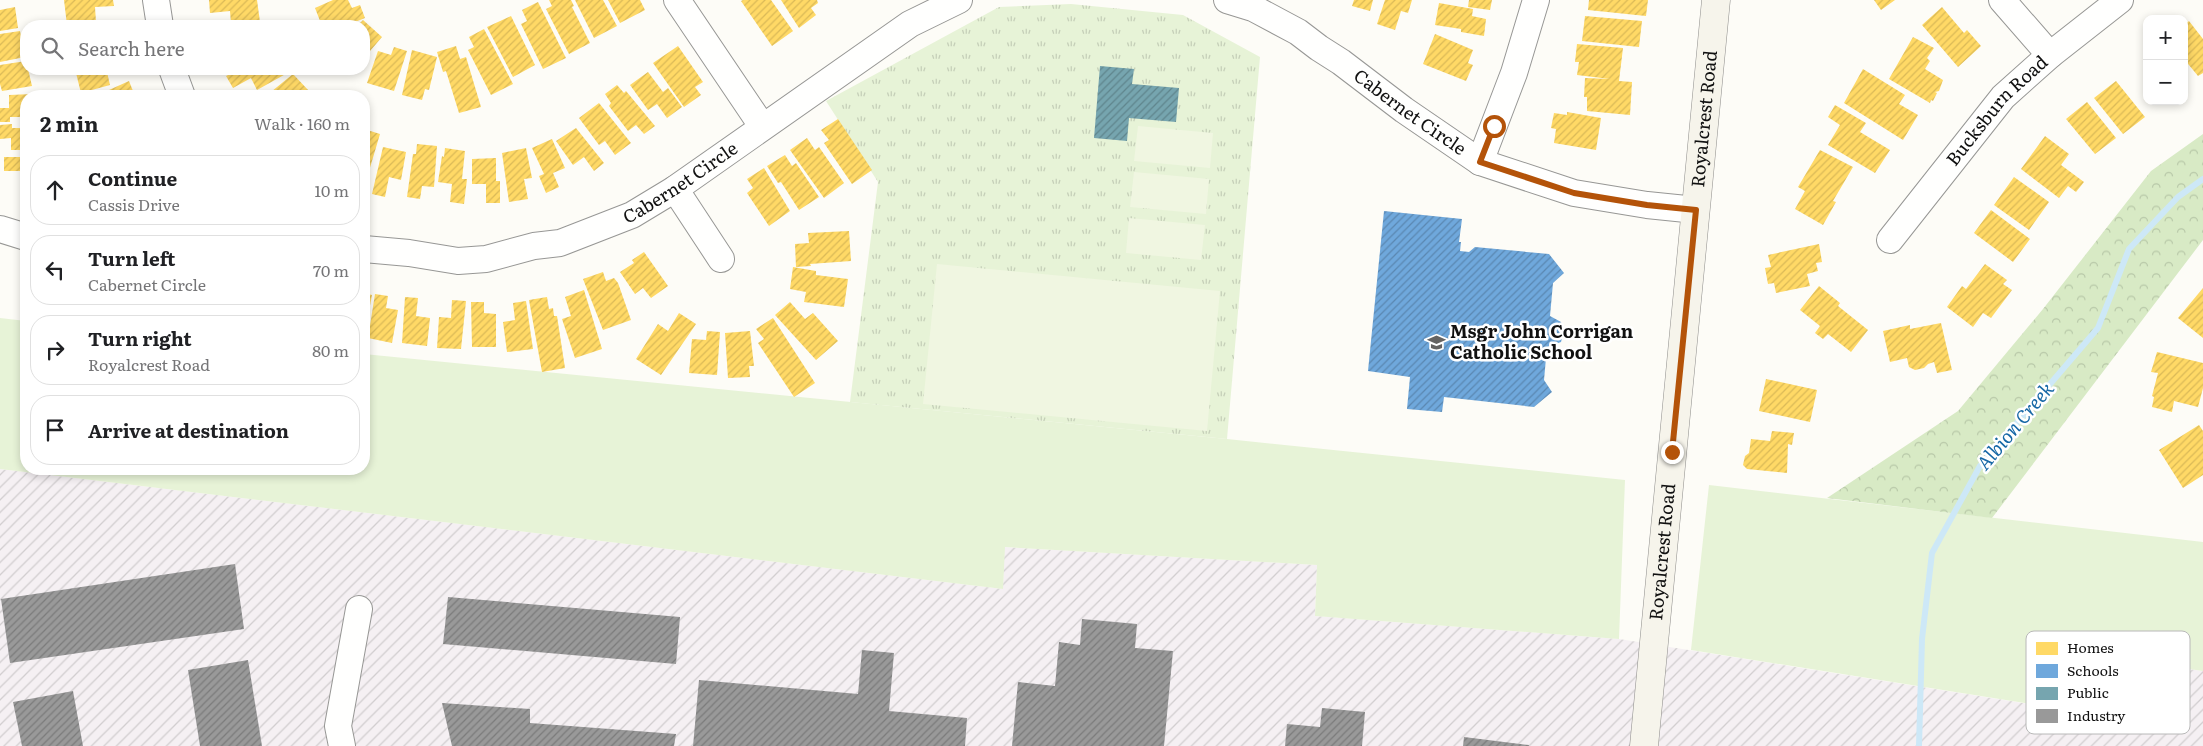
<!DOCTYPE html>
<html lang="en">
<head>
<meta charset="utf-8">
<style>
	:root { --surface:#fff; --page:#f6f6f6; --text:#202124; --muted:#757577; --line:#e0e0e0 }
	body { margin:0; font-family:Literata,serif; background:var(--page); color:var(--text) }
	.controls { position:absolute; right:15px; top:15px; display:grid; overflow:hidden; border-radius:10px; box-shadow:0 2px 8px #0003 }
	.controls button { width:45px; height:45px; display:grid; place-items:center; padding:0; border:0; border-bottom:1px solid var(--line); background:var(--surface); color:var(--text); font:25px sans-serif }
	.stop { position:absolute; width:15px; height:15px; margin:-11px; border:4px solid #b45309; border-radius:50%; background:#fff }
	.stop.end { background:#b45309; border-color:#fff; box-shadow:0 1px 5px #0008 }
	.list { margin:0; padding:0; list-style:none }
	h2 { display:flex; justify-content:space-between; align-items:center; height:65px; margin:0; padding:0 20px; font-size:21px }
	h2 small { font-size:16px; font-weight:400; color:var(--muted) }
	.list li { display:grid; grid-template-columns:32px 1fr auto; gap:15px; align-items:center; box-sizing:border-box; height:70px; margin:0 10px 10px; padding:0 10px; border:1px solid var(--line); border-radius:20px }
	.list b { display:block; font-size:19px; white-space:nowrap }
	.list p { margin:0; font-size:16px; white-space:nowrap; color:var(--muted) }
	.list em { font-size:16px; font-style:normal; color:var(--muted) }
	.icon { flex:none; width:28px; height:28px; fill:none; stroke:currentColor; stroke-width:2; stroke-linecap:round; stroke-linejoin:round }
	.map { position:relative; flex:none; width:2203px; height:746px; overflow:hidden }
	.search { position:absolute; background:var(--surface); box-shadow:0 2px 8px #0003; left:20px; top:20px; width:350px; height:55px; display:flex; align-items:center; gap:12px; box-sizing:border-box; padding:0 18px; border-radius:20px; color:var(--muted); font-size:19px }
	.panel { position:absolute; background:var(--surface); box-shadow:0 2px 8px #0003; left:20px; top:90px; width:350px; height:385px; border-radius:20px }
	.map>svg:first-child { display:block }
	.industrial { fill:url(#industrial-furrows) }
	.grass { fill:#e7f3d7 }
	.forest { fill:url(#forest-crowns) }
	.park { fill:url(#park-tufts) }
	.pitch { fill:#f0f6e1 }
	.homes { fill:url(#homes-hatch) }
	.schools { fill:url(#schools-hatch) }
	.public { fill:url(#public-hatch) }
	.industry { fill:url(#industry-hatch) }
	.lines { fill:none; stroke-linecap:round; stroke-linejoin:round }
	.stream { stroke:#cde8f7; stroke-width:6 }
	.street-casing { stroke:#979795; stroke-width:28 }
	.secondary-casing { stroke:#8e8d8b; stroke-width:29 }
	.street { stroke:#fffffe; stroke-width:26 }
	.secondary { stroke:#f6f4eb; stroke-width:28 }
	.route { stroke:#b45309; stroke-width:6 }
	.labels { text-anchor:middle; stroke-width:5; stroke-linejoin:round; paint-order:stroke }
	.street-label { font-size:18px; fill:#111; stroke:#fff }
	.poi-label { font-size:18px; font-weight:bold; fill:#111; stroke:#fff; text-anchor:start }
	.water-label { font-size:19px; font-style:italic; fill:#1768a6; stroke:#fff }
	.key { fill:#fff; stroke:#b8b8b8; stroke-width:1 }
	.key-label { font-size:14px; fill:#111 }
</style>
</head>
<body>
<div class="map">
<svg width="2203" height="746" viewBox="0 0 2203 746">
	<defs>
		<pattern id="industrial-furrows" width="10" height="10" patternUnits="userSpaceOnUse" patternTransform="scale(1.25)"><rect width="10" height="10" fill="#f5f0f3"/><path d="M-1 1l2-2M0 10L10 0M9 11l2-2" fill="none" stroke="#d1cdcf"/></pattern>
		<pattern id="forest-crowns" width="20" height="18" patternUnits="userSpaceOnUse" patternTransform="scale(1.25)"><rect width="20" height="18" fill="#d8eac5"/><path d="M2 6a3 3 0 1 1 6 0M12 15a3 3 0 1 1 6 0" fill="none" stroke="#b8c8a8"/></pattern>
		<pattern id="park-tufts" width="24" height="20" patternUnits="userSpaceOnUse" patternTransform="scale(1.25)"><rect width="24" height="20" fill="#e7f3d7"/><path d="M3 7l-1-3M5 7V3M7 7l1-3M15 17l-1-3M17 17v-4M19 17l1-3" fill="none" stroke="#c5cfb8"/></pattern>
		<pattern id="homes-hatch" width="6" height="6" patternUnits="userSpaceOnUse" patternTransform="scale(1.25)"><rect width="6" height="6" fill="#ffd966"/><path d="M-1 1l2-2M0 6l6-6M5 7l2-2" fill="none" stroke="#dab957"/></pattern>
		<pattern id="schools-hatch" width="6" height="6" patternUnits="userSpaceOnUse" patternTransform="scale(1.25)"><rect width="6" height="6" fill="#6fa8dc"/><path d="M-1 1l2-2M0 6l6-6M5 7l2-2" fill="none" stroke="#5a87b1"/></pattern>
		<pattern id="public-hatch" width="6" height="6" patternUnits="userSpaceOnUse" patternTransform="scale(1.25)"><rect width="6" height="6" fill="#76a5af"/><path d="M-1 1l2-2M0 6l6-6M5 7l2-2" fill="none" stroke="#5f858d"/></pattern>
		<pattern id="industry-hatch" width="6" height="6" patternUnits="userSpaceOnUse" patternTransform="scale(1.25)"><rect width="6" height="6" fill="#999"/><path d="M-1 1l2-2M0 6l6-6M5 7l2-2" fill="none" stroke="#7b7b7b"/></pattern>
	</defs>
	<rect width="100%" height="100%" fill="#fdfcf7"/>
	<path class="industrial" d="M0,469L1003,589L1004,547L1317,565L1315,616L1619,639L2092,714L2098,656L2203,671V746H0Z"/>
	<path class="grass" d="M0,318L26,321V469H364V354L1227,439L1625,480L1619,639L1315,616L1317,565L1005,547L1003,589L0,469Z
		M1709,485L2203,542V671L2098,656L2093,714L1691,650Z"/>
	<path class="forest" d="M2203,134V240L1992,518L1827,498L1958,411L2043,309L2151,171Z"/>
	<path class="park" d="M1071,4L1183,15L1260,57L1227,439L850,402L878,182L826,101L999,7Z"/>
	<path class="pitch" d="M1138,126L1213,133L1210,168L1134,161Z
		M1134,172L1209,179L1206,214L1130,207Z
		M1129,218L1205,225L1201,260L1126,253Z
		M937,264L1220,291L1207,431L923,404Z"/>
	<path class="homes" d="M64,0H113L114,6L95,7L96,22L67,25Z
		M209,0H257L260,22L231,24L230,11L210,13Z
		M333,0H348L352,8L360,5L365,18L345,26H322L315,8Z
		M549,0H571L574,6L572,7L590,43L569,54L546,9L552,6Z
		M575,0H603L617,26L594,38Z
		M608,0H640L645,10L620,23Z
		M743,0H771L793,31L772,46L741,1Z
		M781,0H817L818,3L811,8L816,15L799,28Z
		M1354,0H1373L1370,11L1352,6Z
		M1385,0H1412L1408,13L1401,11L1395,30L1377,24Z
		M1469,0H1492L1490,10L1468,7Z
		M1589,0H1648L1646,16L1588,10Z
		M1874,0H1895L1881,10Z
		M538,2L566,58L543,69L521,24L527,21L522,10Z
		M1439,3L1473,9L1472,16L1486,19L1484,36L1461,32V29L1435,25Z
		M15,7L18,28L0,31V10Z
		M1942,7L1964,33L1967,30L1981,46L1958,67L1922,25Z
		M511,16L535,65L513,77L487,27Z
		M1585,16L1642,21L1639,47L1582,41Z
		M363,20L382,37L364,58V26H357Z
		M2189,21L2203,39V73L2198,76L2184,59V25Z
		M484,29L513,84L491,95L468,50L474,47L469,37Z
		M20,31L25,57L0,62V34Z
		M1435,34L1473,50L1468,63L1473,65L1466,81L1423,64Z
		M1913,37L1934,48L1927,58L1930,61L1925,69L1943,80L1939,91L1935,92L1937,93L1933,101L1931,100L1930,103L1889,79Z
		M1577,44L1623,48L1619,81L1632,82L1630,115L1587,111V97H1584L1585,78L1610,79L1577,75L1579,62H1575Z
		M456,46L460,59L466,57L481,107L459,113L446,71L443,72L437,52Z
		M678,46L703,82L695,87L701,95L684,107L653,63Z
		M394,47L407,51L394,91L367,83L378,51L391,55Z
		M412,50L437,57L429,90L425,89L422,100L402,95Z
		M26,61V69H28L32,86L2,91L0,84V65Z
		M75,69H117L107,72L110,85L81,93Z
		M241,69H290L291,71L257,90L251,78L233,88L226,76Z
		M1863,69L1905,95L1899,104L1918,115L1903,140L1844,103Z
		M648,72L663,92L668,88L682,107L667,118L657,104L648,110L630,85Z
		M293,74L309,91L303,96H266Z
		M129,81L135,96H97L109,90Z
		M2116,81L2145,117L2123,134L2094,98Z
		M617,85L624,93L626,91L655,126L644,134L636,125L628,131L609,106L611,103L605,94Z
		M33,94L34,96H26V117H10V122H0V108H9V95Z
		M2087,102L2116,138L2095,154L2066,119Z
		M599,103L631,143L615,155L605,141L599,145L579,118Z
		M1835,105L1866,123L1860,132L1890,150L1875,173L1828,145L1840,125L1828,117Z
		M1567,112L1601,118L1596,150L1554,143L1556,129L1551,128L1554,113L1567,115Z
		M838,119L872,170L852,184L824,143L829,140L821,130Z
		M12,124V128H26V150H11V138L0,139V125Z
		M576,128L604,163L594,171L584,157L573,165L556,141Z
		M364,129L380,134L369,171L364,169Z
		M2045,136L2069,154L2061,165L2084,182L2076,192L2068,186L2059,198L2021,169Z
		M807,138L815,150L819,147L844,183L824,198L790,150Z
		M552,139L565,168L553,173L559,187L546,193L539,176L544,174L532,148Z
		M417,144L437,146L434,187L422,186L420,199L407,197L413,154H416Z
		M383,147L406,152L401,180L389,177L385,197L372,194Z
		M445,148L465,151L462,179H467L464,204L450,202L452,184L438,182L442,156L444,157Z
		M526,148L532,178L524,179L528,199L509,202L502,153Z
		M1820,150L1853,167L1833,201L1836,202L1823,225L1795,209L1805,191L1798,187Z
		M785,155L792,166L796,163L819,197L799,210L781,182L778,183L767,166Z
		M4,157H26V185H24V171H4Z
		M496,158V181H500V203H486V184H472V159Z
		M764,168L790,211L769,226L747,193L753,188L747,179Z
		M2014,177L2049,202L2029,230L1994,205Z
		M1991,210L2030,239L2013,262L1974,233Z
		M849,231L851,261L810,264L811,266L796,267L795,244L809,243L808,233Z
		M1819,244L1822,262L1816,263L1818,271L1807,274L1810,286L1776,293L1774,283L1768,284L1765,268L1771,267L1768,255Z
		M644,252L668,286L651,298L643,288L635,294L620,272L634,263L632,260Z
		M1985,264L2007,280L2003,284L2012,290L1991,318L1983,313L1973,327L1947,307L1962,286L1966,289Z
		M793,267L816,271V275L848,279L844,307L804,302L806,292L790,289Z
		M603,272L606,281L614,278L618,283L631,320L603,330L583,279Z
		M1819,286L1840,303L1838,306L1868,330L1851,352L1828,334L1823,339L1815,333L1820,326L1800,310Z
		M2203,288V338L2178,318Z
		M584,290L602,349L575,358L562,319L571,316L565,297Z
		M364,293L372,295L368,316L364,315Z
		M375,294L388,296L386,308L398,310L392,343L368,338Z
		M405,297L418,298L416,316L430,318L427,346L402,343Z
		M547,297L549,309L553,308L554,316H557L565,368L542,372L529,300Z
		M452,300L466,301L461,349L437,348L439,317L451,318Z
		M526,301L533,349L507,352L503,322L515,320L513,303Z
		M471,302H484V313L496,314V347H472Z
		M790,302L805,319L813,313L838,341L816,360L775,315Z
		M679,313L696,324L661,375L636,359L658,324L668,331Z
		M773,318L815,383L794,397L758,343L764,339L756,329Z
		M1941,323L1952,370L1937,373L1934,362L1928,364L1924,368L1915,370L1909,367L1907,358L1890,362L1883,331L1910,325V329Z
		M707,331L720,332L717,375L689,373L692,339L706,340Z
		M750,331L754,366H749L750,377L728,378L725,333Z
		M2157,352L2203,363V388L2198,407L2174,401L2172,412L2152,407L2154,397L2152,396L2158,373L2151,372Z
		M1766,379L1817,390L1810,422L1759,411Z
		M2199,425L2203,431V475L2183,488L2159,450Z
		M1772,431L1794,433L1792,445L1788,444L1787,473L1747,469L1743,465L1745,456L1749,453L1751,439L1770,441Z"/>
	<path class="schools" d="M1384,211L1462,219L1459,242H1461L1460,251L1469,252L1475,247L1549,254L1564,273L1553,283L1550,316L1561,322L1564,331L1561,342L1547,347L1544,380L1552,392L1534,407L1444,397L1442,412L1407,409L1410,377L1368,371Z"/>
	<path class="public" d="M1100,66L1134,69L1132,84L1179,88L1176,122L1129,118L1127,141L1094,138Z"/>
	<path class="industry" d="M235,564L244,629L10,663L1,599Z
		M448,597L680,617L676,664L443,644Z
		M1082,619L1137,624L1135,648L1173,651L1164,746H1012L1018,682L1055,686L1059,642L1080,645Z
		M862,650L894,653L889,711L967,718L965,746H693L699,680L858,694Z
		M248,660L262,746H200L188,670Z
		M73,691L83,746H22L13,702Z
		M442,703L530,709V723L676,734L674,746H452Z
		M1322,708L1365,712L1362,746H1285L1287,724L1320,727Z
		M1464,737L1529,745V746H1463Z"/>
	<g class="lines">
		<path class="stream" d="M1919,746L1922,639L1932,553L1980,466L2098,328L2129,249L2178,197L2203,179"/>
		<defs>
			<g id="street">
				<path d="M156,0L160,26"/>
				<path d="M677,0L762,126"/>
				<path id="s1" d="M1227,0L1253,8L1298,32L1319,48L1341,62L1404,110L1480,162L1574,193L1647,205L1696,210"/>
				<path d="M2002,0L2050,55"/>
				<path d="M172,69L182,96"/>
				<path d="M1480,162L1514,73L1536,0"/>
				<path d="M675,189L721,259"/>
				<path d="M0,229L26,237"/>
				<path id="s2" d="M1890,240L2003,97L2050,55L2120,0"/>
				<path id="s3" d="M364,249L409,253L458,261L486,259L534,246L560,243L632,215L675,189L910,24L959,0"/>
				<path d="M342,746L338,726L359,609"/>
			</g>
			<g id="secondary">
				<path id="s4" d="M1644,746L1716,0"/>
			</g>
		</defs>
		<use href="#street" class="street-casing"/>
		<use href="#secondary" class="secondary-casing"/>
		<use href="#street" class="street"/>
		<use href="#secondary" class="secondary"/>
	</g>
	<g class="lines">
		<path class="route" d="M1494,126L1480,162L1574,193L1647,205L1696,210L1672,452"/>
	</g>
	<defs>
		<symbol id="school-bare" viewBox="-9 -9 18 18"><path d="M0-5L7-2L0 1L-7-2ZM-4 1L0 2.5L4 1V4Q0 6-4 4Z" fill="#646362" stroke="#fff" stroke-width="2.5" paint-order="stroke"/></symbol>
	</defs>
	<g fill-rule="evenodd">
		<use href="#school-bare" x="1424" y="330" width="25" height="25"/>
	</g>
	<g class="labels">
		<g class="street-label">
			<text dy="6" stroke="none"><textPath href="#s1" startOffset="216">Cabernet Circle</textPath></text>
			<text dy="6" stroke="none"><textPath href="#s2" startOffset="168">Bucksburn Road</textPath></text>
			<text dy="6" stroke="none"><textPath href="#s4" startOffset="630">Royalcrest Road</textPath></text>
			<text dy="6" stroke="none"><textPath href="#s3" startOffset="334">Cabernet Circle</textPath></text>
			<text dy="6" stroke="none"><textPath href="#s4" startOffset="195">Royalcrest Road</textPath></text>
		</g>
		<g class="poi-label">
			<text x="1450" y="338">Msgr John Corrigan<tspan x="1450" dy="21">Catholic School</tspan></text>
		</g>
		<g class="water-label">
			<text transform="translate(2015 426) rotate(-50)" y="7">Albion Creek</text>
		</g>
	</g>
	<rect x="2026" y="631" width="164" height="103" rx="8" class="key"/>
	<rect x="2036" y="642" width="22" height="13" fill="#ffd966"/>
	<rect x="2036" y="664" width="22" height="14" fill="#6fa8dc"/>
	<rect x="2036" y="687" width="22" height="13" fill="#76a5af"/>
	<rect x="2036" y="709" width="22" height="14" fill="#999"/>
	<g class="key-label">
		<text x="2067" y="653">Homes</text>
		<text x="2067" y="676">Schools</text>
		<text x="2067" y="698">Public</text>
		<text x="2067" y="721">Industry</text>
	</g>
</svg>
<div class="controls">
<button>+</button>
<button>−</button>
</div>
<div class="stop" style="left:1494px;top:126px"></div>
<div class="stop end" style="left:1672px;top:452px"></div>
<div class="search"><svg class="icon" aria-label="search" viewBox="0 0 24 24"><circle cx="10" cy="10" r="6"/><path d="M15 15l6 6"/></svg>Search here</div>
<section class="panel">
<h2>2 min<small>Walk · 160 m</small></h2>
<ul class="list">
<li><svg class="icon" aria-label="ahead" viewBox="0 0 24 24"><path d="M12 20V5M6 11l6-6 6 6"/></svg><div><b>Continue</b><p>Cassis Drive</p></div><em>10 m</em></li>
<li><svg class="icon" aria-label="left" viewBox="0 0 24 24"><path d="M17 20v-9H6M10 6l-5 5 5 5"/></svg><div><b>Turn left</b><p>Cabernet Circle</p></div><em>70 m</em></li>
<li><svg class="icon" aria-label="right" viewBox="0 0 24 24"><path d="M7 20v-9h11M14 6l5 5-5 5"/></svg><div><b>Turn right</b><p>Royalcrest Road</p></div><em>80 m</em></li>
<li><svg class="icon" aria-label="arrive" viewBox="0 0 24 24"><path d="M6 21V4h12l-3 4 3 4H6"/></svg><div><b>Arrive at destination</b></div></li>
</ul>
</section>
</div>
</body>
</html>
